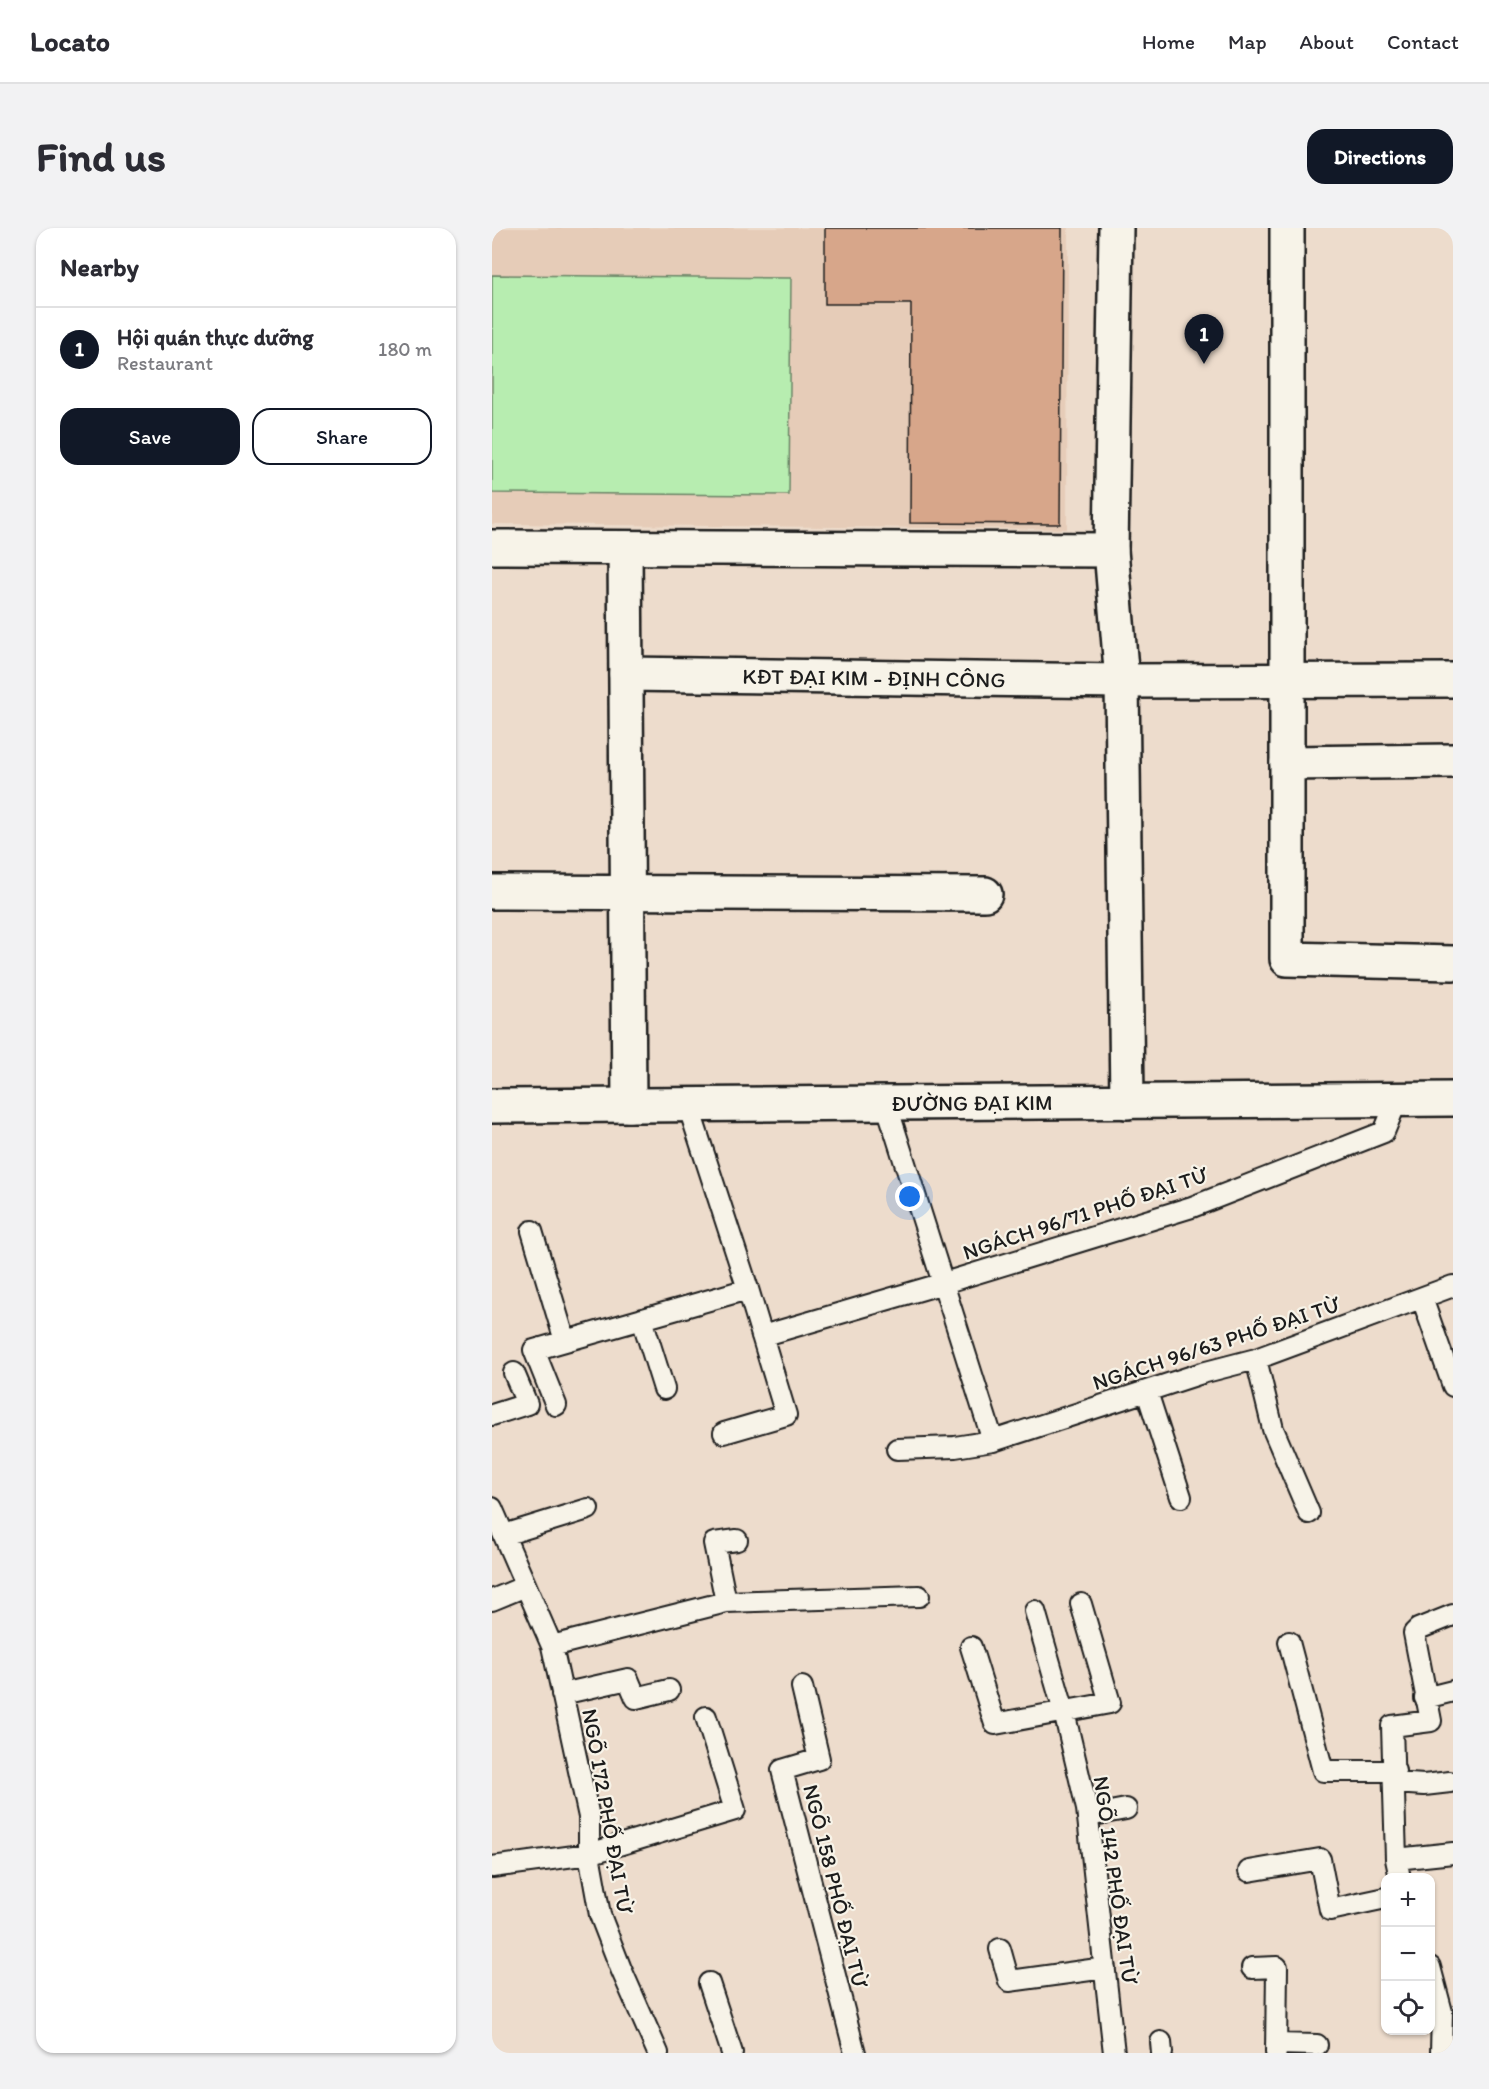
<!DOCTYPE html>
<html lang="en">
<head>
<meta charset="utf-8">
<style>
	:root { --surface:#fff; --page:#f2f2f3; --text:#2b2b33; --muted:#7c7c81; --line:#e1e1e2; --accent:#111827 }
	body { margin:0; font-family:Itim,sans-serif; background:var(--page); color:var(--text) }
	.controls { position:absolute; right:18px; bottom:18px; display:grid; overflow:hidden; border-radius:12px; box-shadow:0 2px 4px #0004 }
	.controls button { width:54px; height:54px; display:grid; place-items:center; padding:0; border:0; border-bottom:2px solid var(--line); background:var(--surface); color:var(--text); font:30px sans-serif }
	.you { position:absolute; left:418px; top:969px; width:21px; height:21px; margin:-15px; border:4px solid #fff; border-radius:50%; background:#1a73e8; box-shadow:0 0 0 9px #1a73e833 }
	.badge { display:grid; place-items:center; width:39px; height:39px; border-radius:50%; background:var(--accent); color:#fff; font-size:20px; font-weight:700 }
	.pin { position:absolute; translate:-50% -50px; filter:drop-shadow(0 2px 3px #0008) }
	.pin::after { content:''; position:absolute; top:32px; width:21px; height:18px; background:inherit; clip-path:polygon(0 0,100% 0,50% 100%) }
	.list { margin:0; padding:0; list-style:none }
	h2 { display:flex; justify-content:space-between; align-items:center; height:78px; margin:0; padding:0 24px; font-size:26px }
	h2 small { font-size:20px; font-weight:400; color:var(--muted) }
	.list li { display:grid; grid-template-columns:39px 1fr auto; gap:18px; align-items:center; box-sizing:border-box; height:84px; padding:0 24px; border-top:2px solid var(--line) }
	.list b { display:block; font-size:22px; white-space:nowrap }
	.list p { margin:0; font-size:20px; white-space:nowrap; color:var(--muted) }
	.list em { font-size:20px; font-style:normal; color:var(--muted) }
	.actions { display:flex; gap:12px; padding:18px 24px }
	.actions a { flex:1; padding:14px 0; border:2px solid var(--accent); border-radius:18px; text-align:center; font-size:21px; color:var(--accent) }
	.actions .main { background:var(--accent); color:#fff }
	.icon { flex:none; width:33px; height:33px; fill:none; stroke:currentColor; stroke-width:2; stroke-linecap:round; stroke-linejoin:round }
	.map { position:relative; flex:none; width:961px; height:1825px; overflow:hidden; border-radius:18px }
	header { display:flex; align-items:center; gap:36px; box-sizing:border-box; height:84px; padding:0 30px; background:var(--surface); border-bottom:2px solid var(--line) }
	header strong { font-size:28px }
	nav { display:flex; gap:33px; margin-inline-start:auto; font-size:21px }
	.intro { display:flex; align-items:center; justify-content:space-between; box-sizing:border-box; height:144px; padding:0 36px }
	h1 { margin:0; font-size:42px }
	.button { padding:15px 27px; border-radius:18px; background:var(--accent); color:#fff; font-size:21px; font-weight:700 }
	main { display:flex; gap:36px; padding:0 36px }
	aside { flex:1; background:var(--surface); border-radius:18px; box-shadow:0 2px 4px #0004 }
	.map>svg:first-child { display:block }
	.built { fill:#e6ccb8 }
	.green { fill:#b7edb0; stroke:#6a8466; stroke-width:1.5 }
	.building { fill:#d7a68a; stroke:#1c1c1c; stroke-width:1.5 }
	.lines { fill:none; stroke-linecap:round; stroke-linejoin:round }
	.service-casing { stroke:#1c1c1c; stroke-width:24 }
	.minor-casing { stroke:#1c1c1c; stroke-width:38 }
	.service { stroke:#f7f3e8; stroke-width:20 }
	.minor { stroke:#f7f3e8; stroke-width:33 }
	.labels { text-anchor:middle; stroke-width:4.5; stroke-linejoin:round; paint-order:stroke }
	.street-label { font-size:22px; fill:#1c1c1c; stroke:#f7f3e8 }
</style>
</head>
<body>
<header>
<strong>Locato</strong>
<nav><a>Home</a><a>Map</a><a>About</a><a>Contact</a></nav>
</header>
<div class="intro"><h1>Find us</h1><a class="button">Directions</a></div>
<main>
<aside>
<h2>Nearby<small></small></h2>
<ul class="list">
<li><span class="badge">1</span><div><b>Hội quán thực dưỡng</b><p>Restaurant</p></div><em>180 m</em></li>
</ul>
<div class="actions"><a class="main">Save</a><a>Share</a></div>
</aside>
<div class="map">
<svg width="961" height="1825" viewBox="0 0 961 1825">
	<rect width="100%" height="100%" fill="#eddccc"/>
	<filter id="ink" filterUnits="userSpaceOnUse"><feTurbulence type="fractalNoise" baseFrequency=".0167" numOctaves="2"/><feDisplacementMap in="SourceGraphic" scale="12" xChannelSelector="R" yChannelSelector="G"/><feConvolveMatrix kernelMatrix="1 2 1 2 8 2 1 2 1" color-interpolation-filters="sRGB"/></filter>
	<g filter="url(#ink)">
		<path class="built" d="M0,0H576L575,301L0,296Z"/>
		<path class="green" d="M0,47L299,50L297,267L0,265Z"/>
		<path class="building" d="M333,0H570L568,296L418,295L419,76H333Z"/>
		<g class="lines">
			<defs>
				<path id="service" d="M394,875L501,1213
					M196,877L256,1061L294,1187L232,1205
					M40,1003L73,1113
					M930,1070L961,1158
					M150,1091L172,1161
					M270,1108L452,1055L700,979L892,904L905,872
					M764,1131L781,1201L817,1285
					M655,1164L689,1269
					M64,1177L42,1122L256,1061
					M0,1187L35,1176L22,1145
					M405,1221L463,1219L501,1213L710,1145L764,1131L961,1058
					M0,1280L60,1418L97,1589V1626L108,1687L129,1741L166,1825
					M12,1307L96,1281
					M0,1372L34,1358
					M234,1374L222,1315L245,1312
					M543,1383L572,1484L595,1581L622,1825
					M797,1414L831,1543H903
					M60,1418L234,1374L427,1368
					M479,1419L503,1496L618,1475L589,1376
					M310,1459L327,1531L290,1542L363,1825
					M70,1466L136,1451L144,1470L177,1462
					M933,1470L961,1463
					M903,1555L932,1557L958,1554
					M596,1588L634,1581
					M904,1631L961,1625
					M0,1639L97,1626L243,1582L214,1489
					M757,1643L828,1631L838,1682L894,1670
					M908,1650L904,1631L900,1498L939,1493L922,1405L926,1401L961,1387
					M508,1721L517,1753L613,1740
					M938,1739L950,1784L949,1825
					M760,1740L785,1739L784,1825
					M217,1755L240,1825
					M669,1814L670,1825
					M784,1816L825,1817"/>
				<g id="minor">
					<path d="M624,0L619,322L630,453L635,874"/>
					<path d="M795,0V731L961,735"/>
					<path d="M0,319L619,322"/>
					<path d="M133,320L137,877"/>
					<path id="s1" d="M134,446L630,453L961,452"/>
					<path d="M795,535L961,533"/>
					<path d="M0,664L493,666"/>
					<path id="s2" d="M0,878L961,871"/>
				</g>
			</defs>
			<use href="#service" class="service-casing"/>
			<use href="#minor" class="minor-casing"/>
			<use href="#service" class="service"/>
			<use href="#minor" class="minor"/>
		</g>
	</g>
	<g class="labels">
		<g class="street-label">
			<text dy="8" stroke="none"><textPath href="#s1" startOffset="248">KĐT ĐẠI KIM - ĐỊNH CÔNG</textPath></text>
			<text dy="8" stroke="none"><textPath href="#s2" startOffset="480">ĐƯỜNG ĐẠI KIM</textPath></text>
			<text transform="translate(593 985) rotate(-18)" y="8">NGÁCH 96/71 PHỐ ĐẠI TỪ</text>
			<text transform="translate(724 1115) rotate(-18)" y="8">NGÁCH 96/63 PHỐ ĐẠI TỪ</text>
			<text transform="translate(116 1583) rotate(80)" y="8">NGÕ 172 PHỐ ĐẠI TỪ</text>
			<text transform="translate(624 1652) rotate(82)" y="8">NGÕ 142 PHỐ ĐẠI TỪ</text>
			<text transform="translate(344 1658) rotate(76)" y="8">NGÕ 158 PHỐ ĐẠI TỪ</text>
		</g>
	</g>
</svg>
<div class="controls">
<button>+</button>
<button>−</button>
<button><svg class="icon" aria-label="locate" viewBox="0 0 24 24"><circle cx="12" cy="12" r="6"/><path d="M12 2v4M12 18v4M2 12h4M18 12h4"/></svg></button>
</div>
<div class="you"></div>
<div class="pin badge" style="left:712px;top:136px">1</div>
</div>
</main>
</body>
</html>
